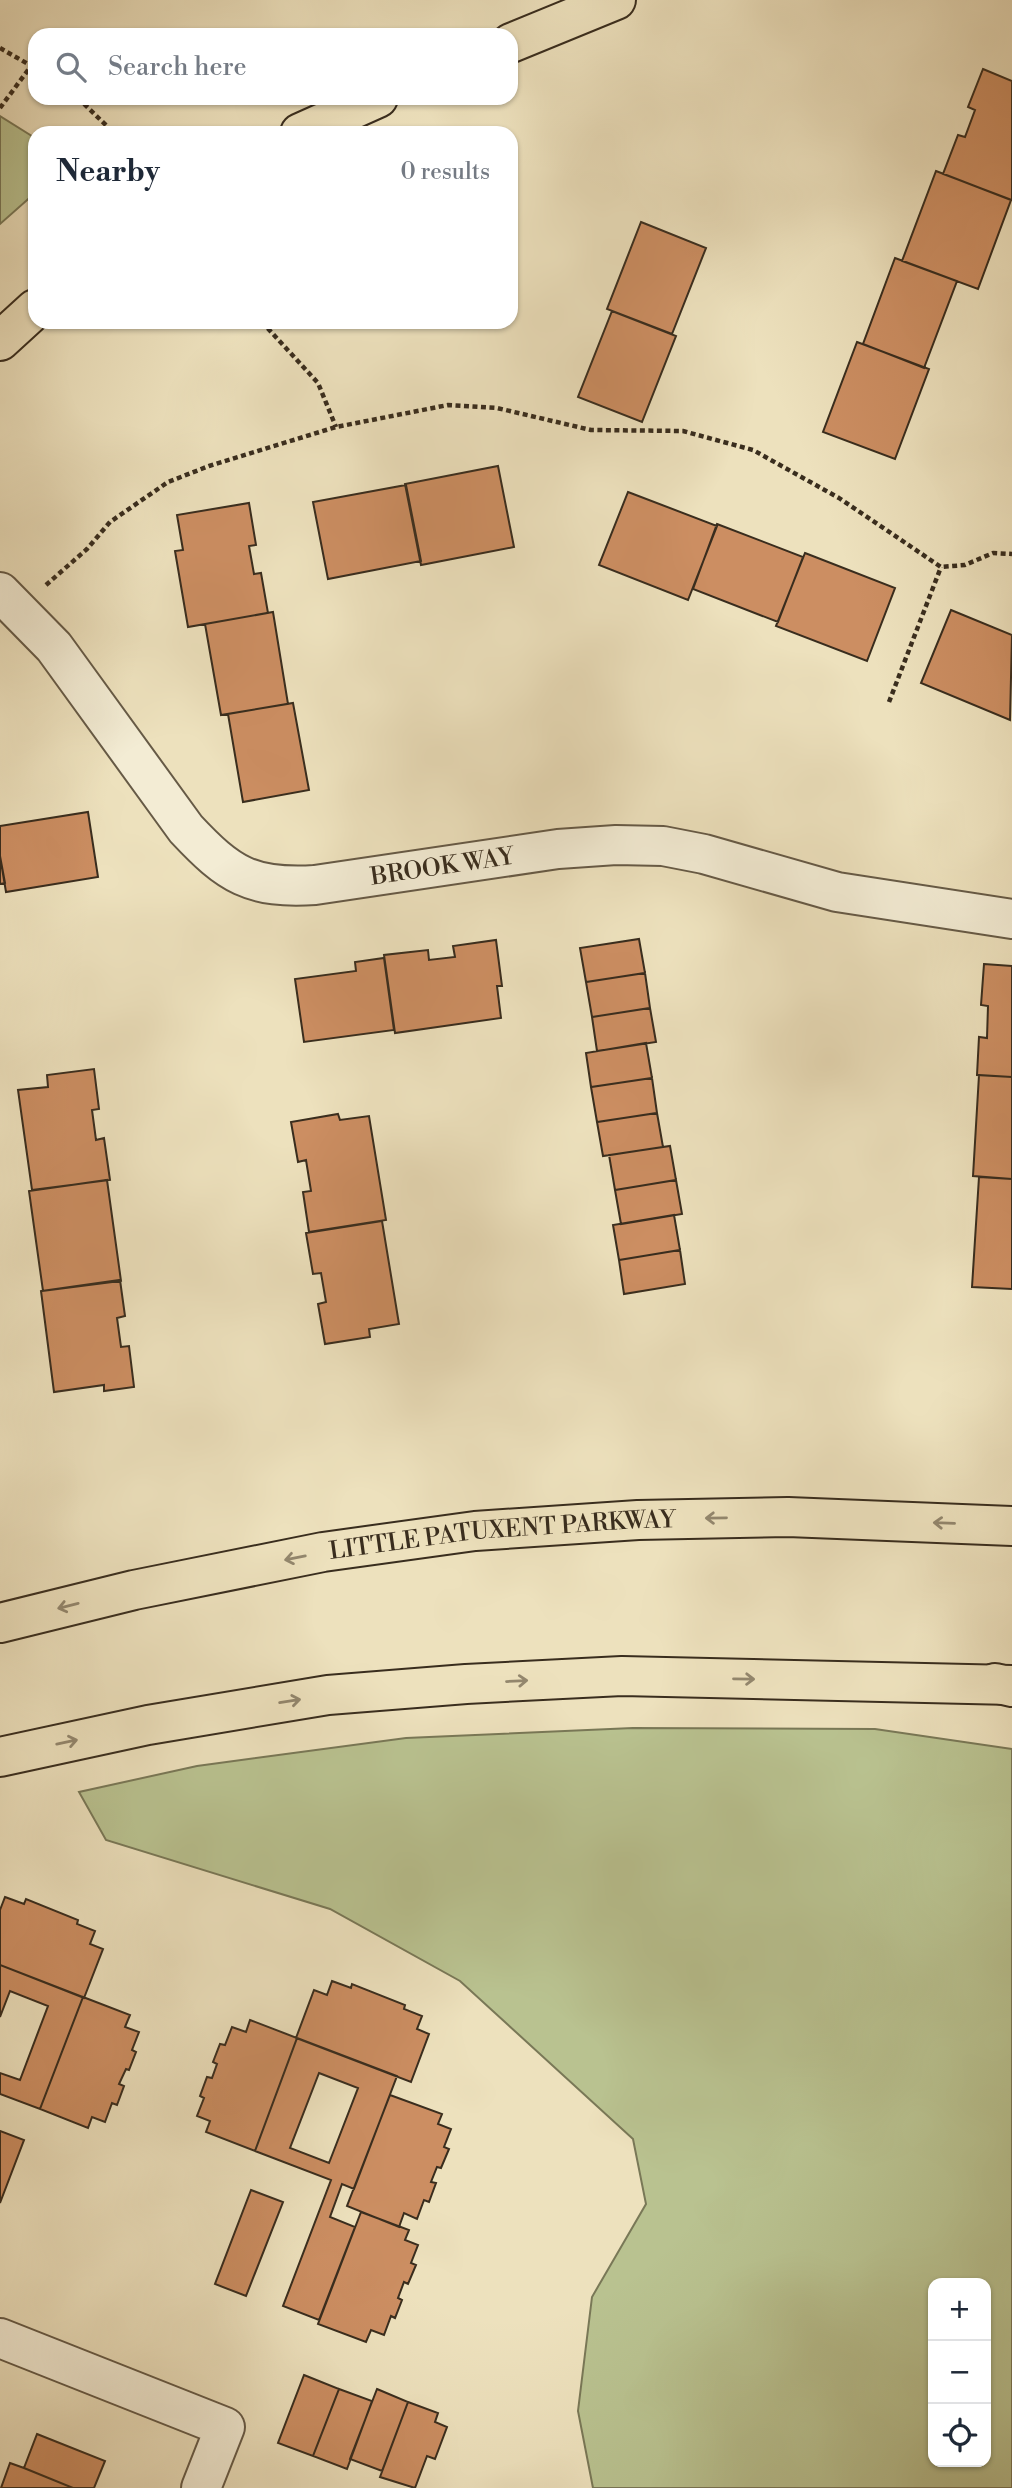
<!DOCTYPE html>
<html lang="en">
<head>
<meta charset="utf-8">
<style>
	:root { --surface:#fff; --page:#f6f6f7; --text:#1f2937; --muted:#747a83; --line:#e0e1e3 }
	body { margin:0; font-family:"Libre Bodoni",serif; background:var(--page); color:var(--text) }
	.controls { position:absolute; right:21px; bottom:21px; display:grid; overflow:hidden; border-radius:14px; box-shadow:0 2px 5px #0004 }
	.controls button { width:63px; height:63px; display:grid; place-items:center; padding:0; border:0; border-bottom:2px solid var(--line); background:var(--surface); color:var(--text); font:35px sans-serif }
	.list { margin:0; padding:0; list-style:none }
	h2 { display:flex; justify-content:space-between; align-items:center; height:91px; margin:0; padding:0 28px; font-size:30px }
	h2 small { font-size:23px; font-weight:400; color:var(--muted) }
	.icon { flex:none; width:38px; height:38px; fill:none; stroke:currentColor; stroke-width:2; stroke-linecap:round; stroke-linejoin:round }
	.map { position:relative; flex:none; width:1012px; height:2488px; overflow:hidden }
	.search { position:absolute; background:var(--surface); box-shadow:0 2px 5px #0004; left:28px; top:28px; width:490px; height:77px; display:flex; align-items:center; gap:18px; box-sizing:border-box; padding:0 24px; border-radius:21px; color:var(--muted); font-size:26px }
	.panel { position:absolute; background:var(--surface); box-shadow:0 2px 5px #0004; left:28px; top:126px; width:490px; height:203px; border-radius:21px }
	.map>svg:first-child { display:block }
	.green { fill:#b9c290; stroke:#797857; stroke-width:2; fill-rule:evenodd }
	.building { fill:#cc8e62; stroke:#392d1e; stroke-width:2; fill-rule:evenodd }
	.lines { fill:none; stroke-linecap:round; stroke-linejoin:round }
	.minor-casing { stroke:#665a46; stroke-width:42 }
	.major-casing { stroke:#392d1e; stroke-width:42 }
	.highway-casing { stroke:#392d1e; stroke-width:42 }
	.path { stroke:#392d1e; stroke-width:4.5; stroke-dasharray:5 3.5; stroke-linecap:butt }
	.minor { stroke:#f3ecd4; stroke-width:38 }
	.major { stroke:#ede1bd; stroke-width:38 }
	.highway { stroke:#ede1bd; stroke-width:38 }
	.oneway { stroke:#93876e }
	.labels { text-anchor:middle; stroke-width:6; stroke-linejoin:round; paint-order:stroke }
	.street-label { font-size:24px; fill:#392d1e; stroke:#f3ecd4 }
</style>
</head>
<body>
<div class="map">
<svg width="1012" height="2488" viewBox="0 0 1012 2488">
	<rect width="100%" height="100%" fill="#ede1bd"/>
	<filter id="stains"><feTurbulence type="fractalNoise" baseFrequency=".00286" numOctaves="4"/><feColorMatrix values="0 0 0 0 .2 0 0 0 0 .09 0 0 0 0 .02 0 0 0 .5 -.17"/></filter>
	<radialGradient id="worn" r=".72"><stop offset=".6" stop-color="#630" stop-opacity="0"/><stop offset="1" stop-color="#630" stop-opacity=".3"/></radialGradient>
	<path class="green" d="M0,116L35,138V193L0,224Z
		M633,1728L875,1729L1012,1749V2488H593L578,2411L592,2297L646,2204L633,2139L460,1981L330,1909L106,1840L79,1792L197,1766L406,1738ZM933,2283H986V2462H933Z"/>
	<path class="building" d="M983,69L1012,81V200L943,174L958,135L965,137L975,110L968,107Z
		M936,171L1011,200L978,289L902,261Z
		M641,222L706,248L672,334L607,309Z
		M895,258L957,281L924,368L863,344Z
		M612,311L676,336L642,422L578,397Z
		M857,342L929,369L895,459L823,432Z
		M498,466L514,547L421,565L405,484Z
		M406,485L421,561L328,579L313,502Z
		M628,492L717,526L688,600L599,565Z
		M249,503L256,545L249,546L254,574L261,573L268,613L188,627L175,551L183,550L177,515Z
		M717,524L803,557L778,622L693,589Z
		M805,553L895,588L867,661L776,626Z
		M951,610L1012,635L1010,720L921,683Z
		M273,612L288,704L221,715L205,624Z
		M293,703L309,790L243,802L228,714Z
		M88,812L98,877L6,892L0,856V826Z
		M0,856L5,883L0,884Z
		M639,939L645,973L586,982L580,948Z
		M496,940L502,986H497L501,1018L395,1033L384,955L428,950L429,960L455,957L453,946Z
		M384,958L394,1030L304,1042L295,979L356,971L355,962Z
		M984,964L1012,966V1077L977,1075L979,1037L987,1038L988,1006L981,1005Z
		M645,973L650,1008L592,1017L586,982Z
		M650,1008L656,1042L597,1051L592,1017Z
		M646,1043L652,1078L591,1087L586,1053Z
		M94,1069L99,1109L92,1110L96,1140L104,1138L110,1180L32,1190L18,1090L48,1087L47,1075Z
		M979,1075L1012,1077V1179L973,1176Z
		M652,1078L657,1113L597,1122L591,1087Z
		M657,1113L663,1147L603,1156L597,1122Z
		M338,1114L340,1120L369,1116L386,1220L309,1232L303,1192L311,1191L306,1160L298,1162L291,1122Z
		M670,1146L676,1180L615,1190L609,1155Z
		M979,1177L1012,1179V1289L972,1287Z
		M107,1180L121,1281L43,1291L29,1191Z
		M676,1180L682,1214L621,1224L615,1190Z
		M674,1215L680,1250L619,1260L613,1225Z
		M382,1221L399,1324L369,1329L370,1337L325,1344L318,1304L326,1302L321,1273L313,1274L306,1233Z
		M680,1250L685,1284L624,1294L619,1260Z
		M120,1280L125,1316L117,1318L121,1347L129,1346L134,1387L104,1391V1385L54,1392L41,1291Z
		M5,1897L24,1904L26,1899L78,1920L77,1924L95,1931L90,1944L103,1949L84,1998L0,1965V1910Z
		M0,1965L83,1997L40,2109L0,2094V2073L20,2080L48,2006L10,1991L0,2017Z
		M332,1981L351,1988L352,1984L405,2005L404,2009L422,2016L417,2029L429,2034L411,2082L296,2038L314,1990L327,1995Z
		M83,1997L130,2015L125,2027L139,2032L132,2050L136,2052L129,2070L126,2069L119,2084L124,2086L117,2105L112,2103L105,2122L92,2117L88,2128L40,2109Z
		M250,2020L297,2038L255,2151L206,2132L210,2121L197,2116L204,2098L200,2096L207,2077L212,2078L217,2064L213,2062L220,2044L225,2045L232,2027L246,2032Z
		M297,2038L397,2076L354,2189L342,2184L330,2217L355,2227L319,2320L283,2306L331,2180L255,2151ZM319,2073L358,2088L329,2163L290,2148Z
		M390,2095L442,2114L438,2124L451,2129L444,2147L449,2149L441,2168L437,2167L431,2182L436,2183L429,2202L424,2200L417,2219L404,2213L399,2227L347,2206Z
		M0,2131L24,2140L0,2203Z
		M251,2190L283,2202L246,2296L215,2284Z
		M361,2212L409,2230L405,2240L418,2245L411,2263L416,2265L408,2284L404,2282L398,2298L402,2300L395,2318L391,2316L384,2335L371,2330L366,2342L318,2324Z
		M304,2375L339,2389L313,2456L278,2443Z
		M339,2389L372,2401L347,2469L313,2456Z
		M377,2389L408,2402L382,2471L350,2459Z
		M408,2402L438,2413L435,2422L447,2427L435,2459L427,2456L415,2488L380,2477Z
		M37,2434L105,2461L94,2488H73L24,2468Z
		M10,2463L24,2468L73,2488H1Z"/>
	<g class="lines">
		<defs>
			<g id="minor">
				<path id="s1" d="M0,592L54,647L186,829C229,875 251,889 315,885L558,849L616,845L663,846L704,854L837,892L1012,919"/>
				<path d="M0,2338L225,2427L201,2488"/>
			</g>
			<g id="major">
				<path d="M511,43L616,0"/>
				<path d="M300,133L378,98"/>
				<path d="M0,341L35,309"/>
				<path id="s2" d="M0,1623L134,1590L323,1552L475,1531L638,1520L788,1517L1012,1526"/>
				<path d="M0,1757L148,1725L328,1695L466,1684L622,1676L1012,1685"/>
			</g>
			<path id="highway" d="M995,1683L1012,1687"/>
		</defs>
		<use href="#minor" class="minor-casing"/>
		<use href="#major" class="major-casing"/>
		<use href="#highway" class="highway-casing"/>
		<path class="path" d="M0,48L35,68
			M78,98L114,133
			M0,108L31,66
			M262,322L318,383L336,427
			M46,585L87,549L110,522L168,482L209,466L336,427L448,405L497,408L591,430L683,431L753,450L839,498L941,567L965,565L993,553L1012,554
			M889,702L941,567"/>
		<use href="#minor" class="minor"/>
		<use href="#major" class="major"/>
		<use href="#highway" class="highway"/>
	</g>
	<defs><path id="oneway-shaft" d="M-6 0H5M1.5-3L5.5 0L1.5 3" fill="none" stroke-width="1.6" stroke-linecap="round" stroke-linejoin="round" transform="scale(1.75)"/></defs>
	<g class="oneway">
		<use href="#oneway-shaft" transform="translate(716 1518) rotate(179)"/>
		<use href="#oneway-shaft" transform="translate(944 1523) rotate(-178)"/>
		<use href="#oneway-shaft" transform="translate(295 1558) rotate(169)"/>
		<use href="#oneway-shaft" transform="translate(68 1606) rotate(166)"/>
		<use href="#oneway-shaft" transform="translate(744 1679) rotate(1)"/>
		<use href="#oneway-shaft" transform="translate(517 1681) rotate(-3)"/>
		<use href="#oneway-shaft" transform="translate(290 1701) rotate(-9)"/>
		<use href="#oneway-shaft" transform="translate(67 1742) rotate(-12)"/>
	</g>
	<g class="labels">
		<g class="street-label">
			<text dy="8" stroke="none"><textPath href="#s1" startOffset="578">BROOK WAY</textPath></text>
			<text dy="8" stroke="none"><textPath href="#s2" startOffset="511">LITTLE PATUXENT PARKWAY</textPath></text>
		</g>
	</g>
	<rect width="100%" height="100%" filter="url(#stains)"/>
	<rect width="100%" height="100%" fill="url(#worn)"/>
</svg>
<div class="controls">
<button>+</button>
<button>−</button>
<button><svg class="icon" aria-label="locate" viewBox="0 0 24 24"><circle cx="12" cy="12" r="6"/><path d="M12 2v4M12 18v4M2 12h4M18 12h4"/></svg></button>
</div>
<div class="search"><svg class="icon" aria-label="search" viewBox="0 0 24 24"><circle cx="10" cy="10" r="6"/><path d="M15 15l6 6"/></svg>Search here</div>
<section class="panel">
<h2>Nearby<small>0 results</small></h2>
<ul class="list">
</ul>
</section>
</div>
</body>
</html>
